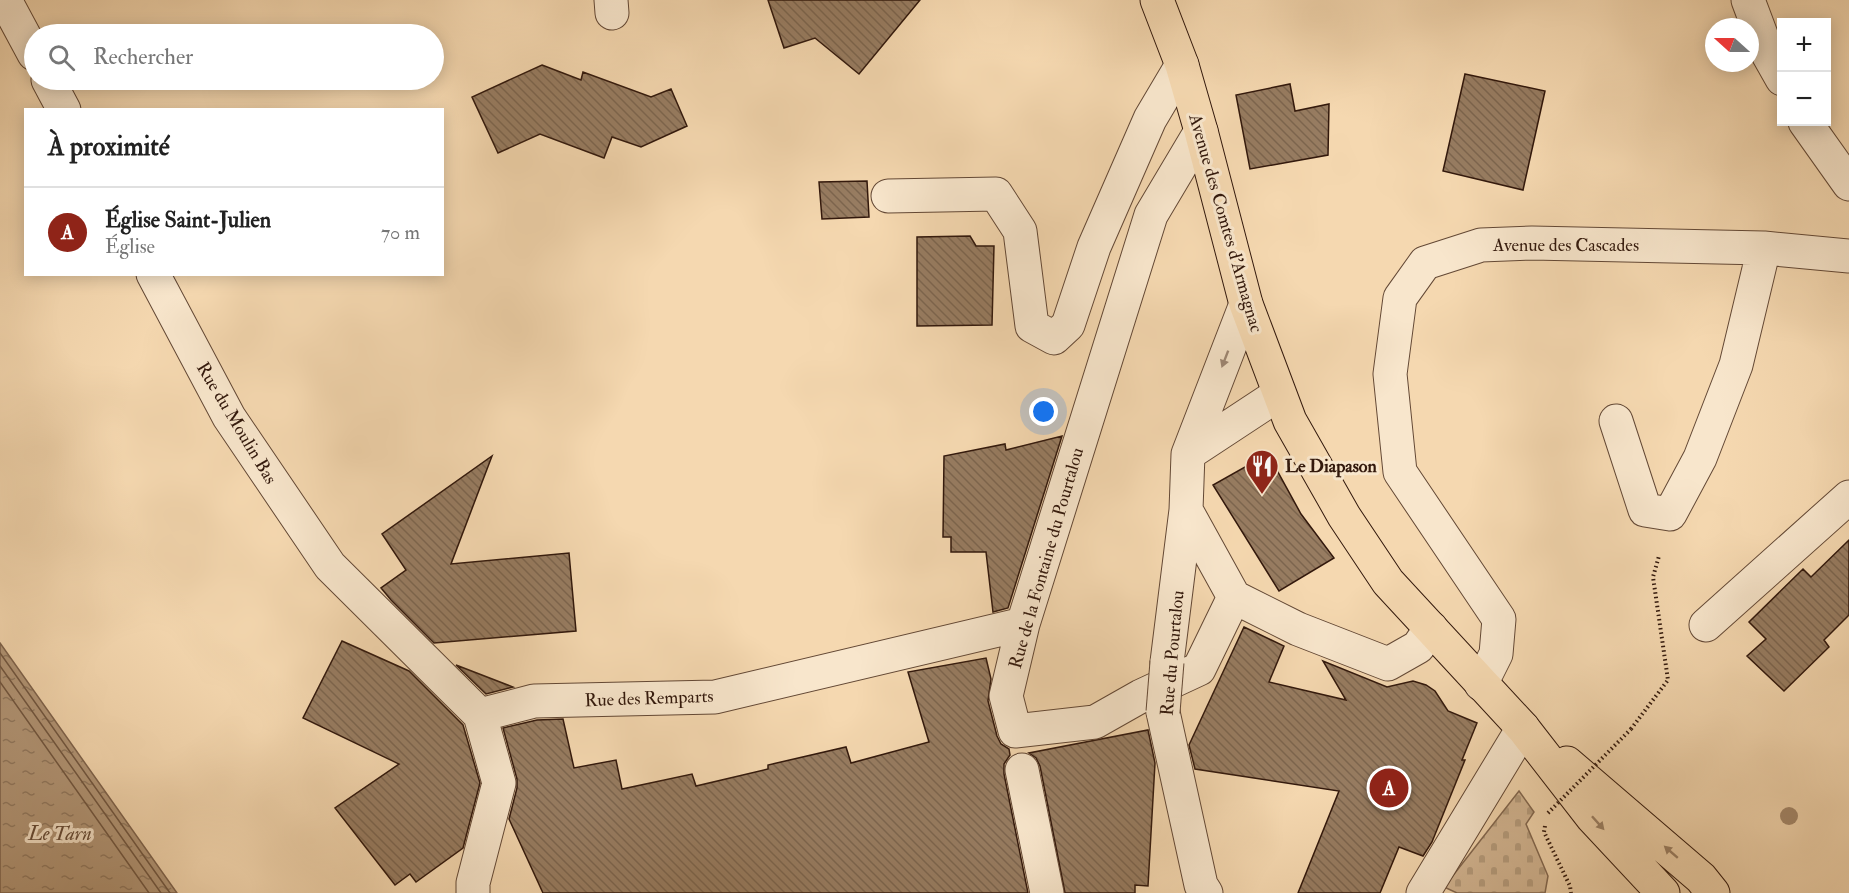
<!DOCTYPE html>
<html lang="fr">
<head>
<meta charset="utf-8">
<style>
	:root { --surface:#fff; --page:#f6f6f6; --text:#222; --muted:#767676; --line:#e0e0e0; --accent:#8f2418 }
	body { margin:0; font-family:"IM FELL Double Pica",serif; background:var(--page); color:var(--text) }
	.controls { position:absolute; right:18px; top:18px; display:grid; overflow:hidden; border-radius:0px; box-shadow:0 3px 15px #0003 }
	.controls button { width:54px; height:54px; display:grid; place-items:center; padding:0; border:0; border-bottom:2px solid var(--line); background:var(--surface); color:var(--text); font:30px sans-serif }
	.compass { position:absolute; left:1705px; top:18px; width:54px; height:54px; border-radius:50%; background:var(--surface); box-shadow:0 3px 15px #0003; rotate:291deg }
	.you { position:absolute; left:1044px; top:412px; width:21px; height:21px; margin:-15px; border:4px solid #fff; border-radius:50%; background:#1a73e8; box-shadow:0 0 0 9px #1a73e833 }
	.badge { display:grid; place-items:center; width:39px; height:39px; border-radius:50%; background:var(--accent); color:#fff; font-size:20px; font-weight:700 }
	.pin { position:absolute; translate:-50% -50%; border:3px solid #fff; box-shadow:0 2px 6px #0006 }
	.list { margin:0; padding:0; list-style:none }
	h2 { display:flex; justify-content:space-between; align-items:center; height:78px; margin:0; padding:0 24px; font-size:26px }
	h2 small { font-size:20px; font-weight:400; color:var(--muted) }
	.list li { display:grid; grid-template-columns:39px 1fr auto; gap:18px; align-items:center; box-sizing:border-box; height:90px; padding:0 24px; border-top:2px solid var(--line) }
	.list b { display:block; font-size:22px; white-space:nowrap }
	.list p { margin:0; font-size:20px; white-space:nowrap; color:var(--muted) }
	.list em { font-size:20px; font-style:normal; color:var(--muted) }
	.icon { flex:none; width:33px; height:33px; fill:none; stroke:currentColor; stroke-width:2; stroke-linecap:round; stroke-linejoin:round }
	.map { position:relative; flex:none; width:1849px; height:893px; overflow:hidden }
	.search { position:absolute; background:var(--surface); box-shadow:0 3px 15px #0003; left:24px; top:24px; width:420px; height:66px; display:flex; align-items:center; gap:15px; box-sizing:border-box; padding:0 21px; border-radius:33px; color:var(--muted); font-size:22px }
	.panel { position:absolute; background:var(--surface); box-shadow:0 3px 15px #0003; left:24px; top:108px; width:420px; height:168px; border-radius:0px }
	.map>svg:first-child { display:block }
	.cemetery { fill:url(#cemetery-stones); stroke:#836850; stroke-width:1.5 }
	.water { fill:url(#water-ripples); stroke:#7f644d; stroke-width:1.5 }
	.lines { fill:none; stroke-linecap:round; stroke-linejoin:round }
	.shore { stroke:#725842; stroke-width:1.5 }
	.building { fill:url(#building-back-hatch); stroke:#32180c; stroke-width:1.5 }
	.minor-casing { stroke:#634835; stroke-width:35 }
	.major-casing { stroke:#32180c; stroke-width:35 }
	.path { stroke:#32180c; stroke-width:4; stroke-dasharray:1.5 3; stroke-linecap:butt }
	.minor { stroke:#f8e6cc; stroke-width:33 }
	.major { stroke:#f5d8b0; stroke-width:33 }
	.minor-bridge-casing { stroke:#634835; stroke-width:35; stroke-linecap:butt }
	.path-bridge { stroke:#32180c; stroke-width:4; stroke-dasharray:1.5 3; stroke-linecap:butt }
	.minor-bridge { stroke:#f8e6cc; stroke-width:33 }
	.tree { fill:#a5896c }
	.oneway { fill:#9f8976 }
	.oneway2 { fill:#9d8266 }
	.labels { text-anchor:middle; stroke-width:6; stroke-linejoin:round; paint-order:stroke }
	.street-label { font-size:18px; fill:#32180c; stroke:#f8e6cc }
	.poi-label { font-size:18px; font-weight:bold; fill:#32180c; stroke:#f8e6cc; text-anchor:start }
	.water-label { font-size:20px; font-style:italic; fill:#664b37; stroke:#f8e6cc }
</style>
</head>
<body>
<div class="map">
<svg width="1849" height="893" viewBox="0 0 1849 893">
	<defs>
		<pattern id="cemetery-stones" width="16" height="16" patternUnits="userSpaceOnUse" patternTransform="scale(1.5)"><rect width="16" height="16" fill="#d4b794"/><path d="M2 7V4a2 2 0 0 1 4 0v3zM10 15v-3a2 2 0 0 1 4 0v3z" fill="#b69d7e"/></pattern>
		<pattern id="water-ripples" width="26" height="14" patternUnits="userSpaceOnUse" patternTransform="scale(1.5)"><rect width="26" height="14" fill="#b39778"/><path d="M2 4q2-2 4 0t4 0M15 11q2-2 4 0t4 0" fill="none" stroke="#927a61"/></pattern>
		<pattern id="building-back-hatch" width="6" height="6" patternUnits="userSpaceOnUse" patternTransform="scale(1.5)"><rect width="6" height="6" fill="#977c61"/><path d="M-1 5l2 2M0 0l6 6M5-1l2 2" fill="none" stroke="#7c654e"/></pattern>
	</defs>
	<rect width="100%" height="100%" fill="#f5d8b0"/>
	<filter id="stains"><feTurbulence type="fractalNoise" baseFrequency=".00333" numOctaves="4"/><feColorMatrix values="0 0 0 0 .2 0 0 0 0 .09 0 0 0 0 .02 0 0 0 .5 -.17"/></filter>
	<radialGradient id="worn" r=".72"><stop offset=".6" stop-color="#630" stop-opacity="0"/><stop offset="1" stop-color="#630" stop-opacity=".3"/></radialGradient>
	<path class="cemetery" d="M1519,791L1534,812L1526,824L1548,876L1545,893H1457L1444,887Z"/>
	<path class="water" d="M0,643L177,893H0Z"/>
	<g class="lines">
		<path class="shore" d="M0,653L170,893
			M0,666L161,893
			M0,682L149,893"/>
	</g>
	<path class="building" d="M768,0H920L859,74L815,38L784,48Z
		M542,65L581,80L583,72L651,97L671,89L687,126L641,147L612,137L604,158L540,134L498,153L472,97Z
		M1465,74L1545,91L1523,190L1443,171Z
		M1290,84L1295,111L1329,104L1328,155L1250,169L1236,95Z
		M867,181L869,217L822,219L819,182Z
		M970,236L976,246H994L992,325L917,326V237Z
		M1062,436L1008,608L993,612L986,552H951V537H943L944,456L1005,444L1006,450Z
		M1268,454L1301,514L1334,558L1279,591L1213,485Z
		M492,456L451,564L569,553L576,631L434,643L391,600L381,588L406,570L382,534Z
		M1849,540V615L1824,640L1829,647L1784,691L1747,656L1766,639L1749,622L1803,569L1811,577Z
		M1244,627L1284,646L1269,682L1346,700L1323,661L1387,687L1413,681L1426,685L1435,691L1448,711L1477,723L1462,760H1465L1432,842L1423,856L1399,847L1380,893H1298L1339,791L1195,769L1189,745Z
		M342,641L409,671L463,725L480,783L463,848L416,882L410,874L395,885L335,808L399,764L303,718Z
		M986,658L991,679L988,701L997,736L1001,744L1009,749L1010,755L1004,764V774L1028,893H543L509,819L517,788V779L503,728L537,720L563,719L574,768L616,760L622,789L692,774L696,786L768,769V765L846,747L851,763L929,742L908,672Z
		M456,665L513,687L486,694Z
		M1148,730L1155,763L1148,886L1135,885V893H1065L1040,766L1036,758L1029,753Z"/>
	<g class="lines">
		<defs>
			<path id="minor" d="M5,0L34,54
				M611,0L612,13
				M1748,0L1769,56L1782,79
				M48,80L64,110
				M1805,122L1849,184
				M1201,131L1151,215L1023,624L1006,696L1015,731L1095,722L1141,696L1199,669L1234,597
				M888,196L996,194L1020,231L1032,326L1054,338L1068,325L1094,247L1150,119L1182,65
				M153,274L229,417L330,566L480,715
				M1246,304L1188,454L1279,394
				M1616,421L1645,510L1670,514L1700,458L1736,365L1764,248
				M1186,510L1234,597L1298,629L1388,664L1418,647L1431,628
				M1706,625L1849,497
				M1167,662L1186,510L1188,454
				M1481,684L1496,654L1499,619L1400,472L1390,374L1400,298L1425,263L1481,245L1532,243L1764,248L1849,256
				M1163,712L1201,885L1206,893
				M480,715L534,701L715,697L1023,624
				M1022,770L1047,893
				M473,893V883L499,783L480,715
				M1423,893L1523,728"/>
			<path id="major" d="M1157,0L1182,65L1201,131L1246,304L1290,421L1344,516L1388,582L1523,728L1592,817L1663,893
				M1567,763L1701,878L1713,893"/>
		</defs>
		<use href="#minor" class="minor-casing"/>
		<use href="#major" class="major-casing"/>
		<path class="path" d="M1631,729L1668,680L1653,577L1659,556
			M1545,826L1544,832L1570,886L1571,893"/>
		<use href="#minor" class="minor"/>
		<use href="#major" class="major"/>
		<defs>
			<path id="minor-bridge" d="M1163,712L1167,662"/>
		</defs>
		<use href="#minor-bridge" class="minor-bridge-casing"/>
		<path class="path-bridge" d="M1548,813L1631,729"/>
		<use href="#minor-bridge" class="minor-bridge"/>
	</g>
	<circle class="tree" cx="1789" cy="816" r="9"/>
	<defs><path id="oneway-solid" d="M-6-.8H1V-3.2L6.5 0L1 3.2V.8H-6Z" transform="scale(1.5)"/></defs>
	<use class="oneway" href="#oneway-solid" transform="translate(1225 359) rotate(111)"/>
	<g class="oneway2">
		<use href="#oneway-solid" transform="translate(1598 823) rotate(48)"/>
		<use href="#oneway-solid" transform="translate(1671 852) rotate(-139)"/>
	</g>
	<defs>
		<symbol id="restaurant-pin" viewBox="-11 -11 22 30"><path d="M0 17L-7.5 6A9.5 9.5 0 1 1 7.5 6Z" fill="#8f2418" stroke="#f8e6cc"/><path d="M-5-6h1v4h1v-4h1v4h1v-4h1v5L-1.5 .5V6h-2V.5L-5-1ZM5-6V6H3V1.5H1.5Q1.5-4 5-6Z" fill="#fff"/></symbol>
	</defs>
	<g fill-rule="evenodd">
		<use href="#restaurant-pin" x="1243" y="447" width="38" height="52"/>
	</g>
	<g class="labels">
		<g class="street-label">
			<text transform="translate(1226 223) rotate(74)" y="6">Avenue des Comtes d'Armagnac</text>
			<text x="1566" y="251">Avenue des Cascades</text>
			<text transform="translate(237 423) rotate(59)" y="6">Rue du Moulin Bas</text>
			<text transform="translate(1046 558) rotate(-74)" y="6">Rue de la Fontaine du Pourtalou</text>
			<text transform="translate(1172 653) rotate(-85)" y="6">Rue du Pourtalou</text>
			<text transform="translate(649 698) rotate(-2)" y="6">Rue des Remparts</text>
		</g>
		<g class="poi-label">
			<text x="1285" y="472">Le Diapason</text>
		</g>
		<g class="water-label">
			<text x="60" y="840">Le Tarn</text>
		</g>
	</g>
	<rect width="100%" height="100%" filter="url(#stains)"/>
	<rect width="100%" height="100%" fill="url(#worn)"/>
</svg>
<div class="controls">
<button>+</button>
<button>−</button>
</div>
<svg class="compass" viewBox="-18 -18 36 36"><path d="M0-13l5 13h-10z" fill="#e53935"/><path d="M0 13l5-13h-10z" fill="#767676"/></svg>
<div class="you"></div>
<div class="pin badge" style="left:1389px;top:788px">A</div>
<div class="search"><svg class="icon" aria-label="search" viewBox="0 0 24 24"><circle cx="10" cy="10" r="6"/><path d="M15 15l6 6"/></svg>Rechercher</div>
<section class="panel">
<h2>À proximité<small></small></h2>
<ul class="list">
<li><span class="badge">A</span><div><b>Église Saint-Julien</b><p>Église</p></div><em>70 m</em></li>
</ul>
</section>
</div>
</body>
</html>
